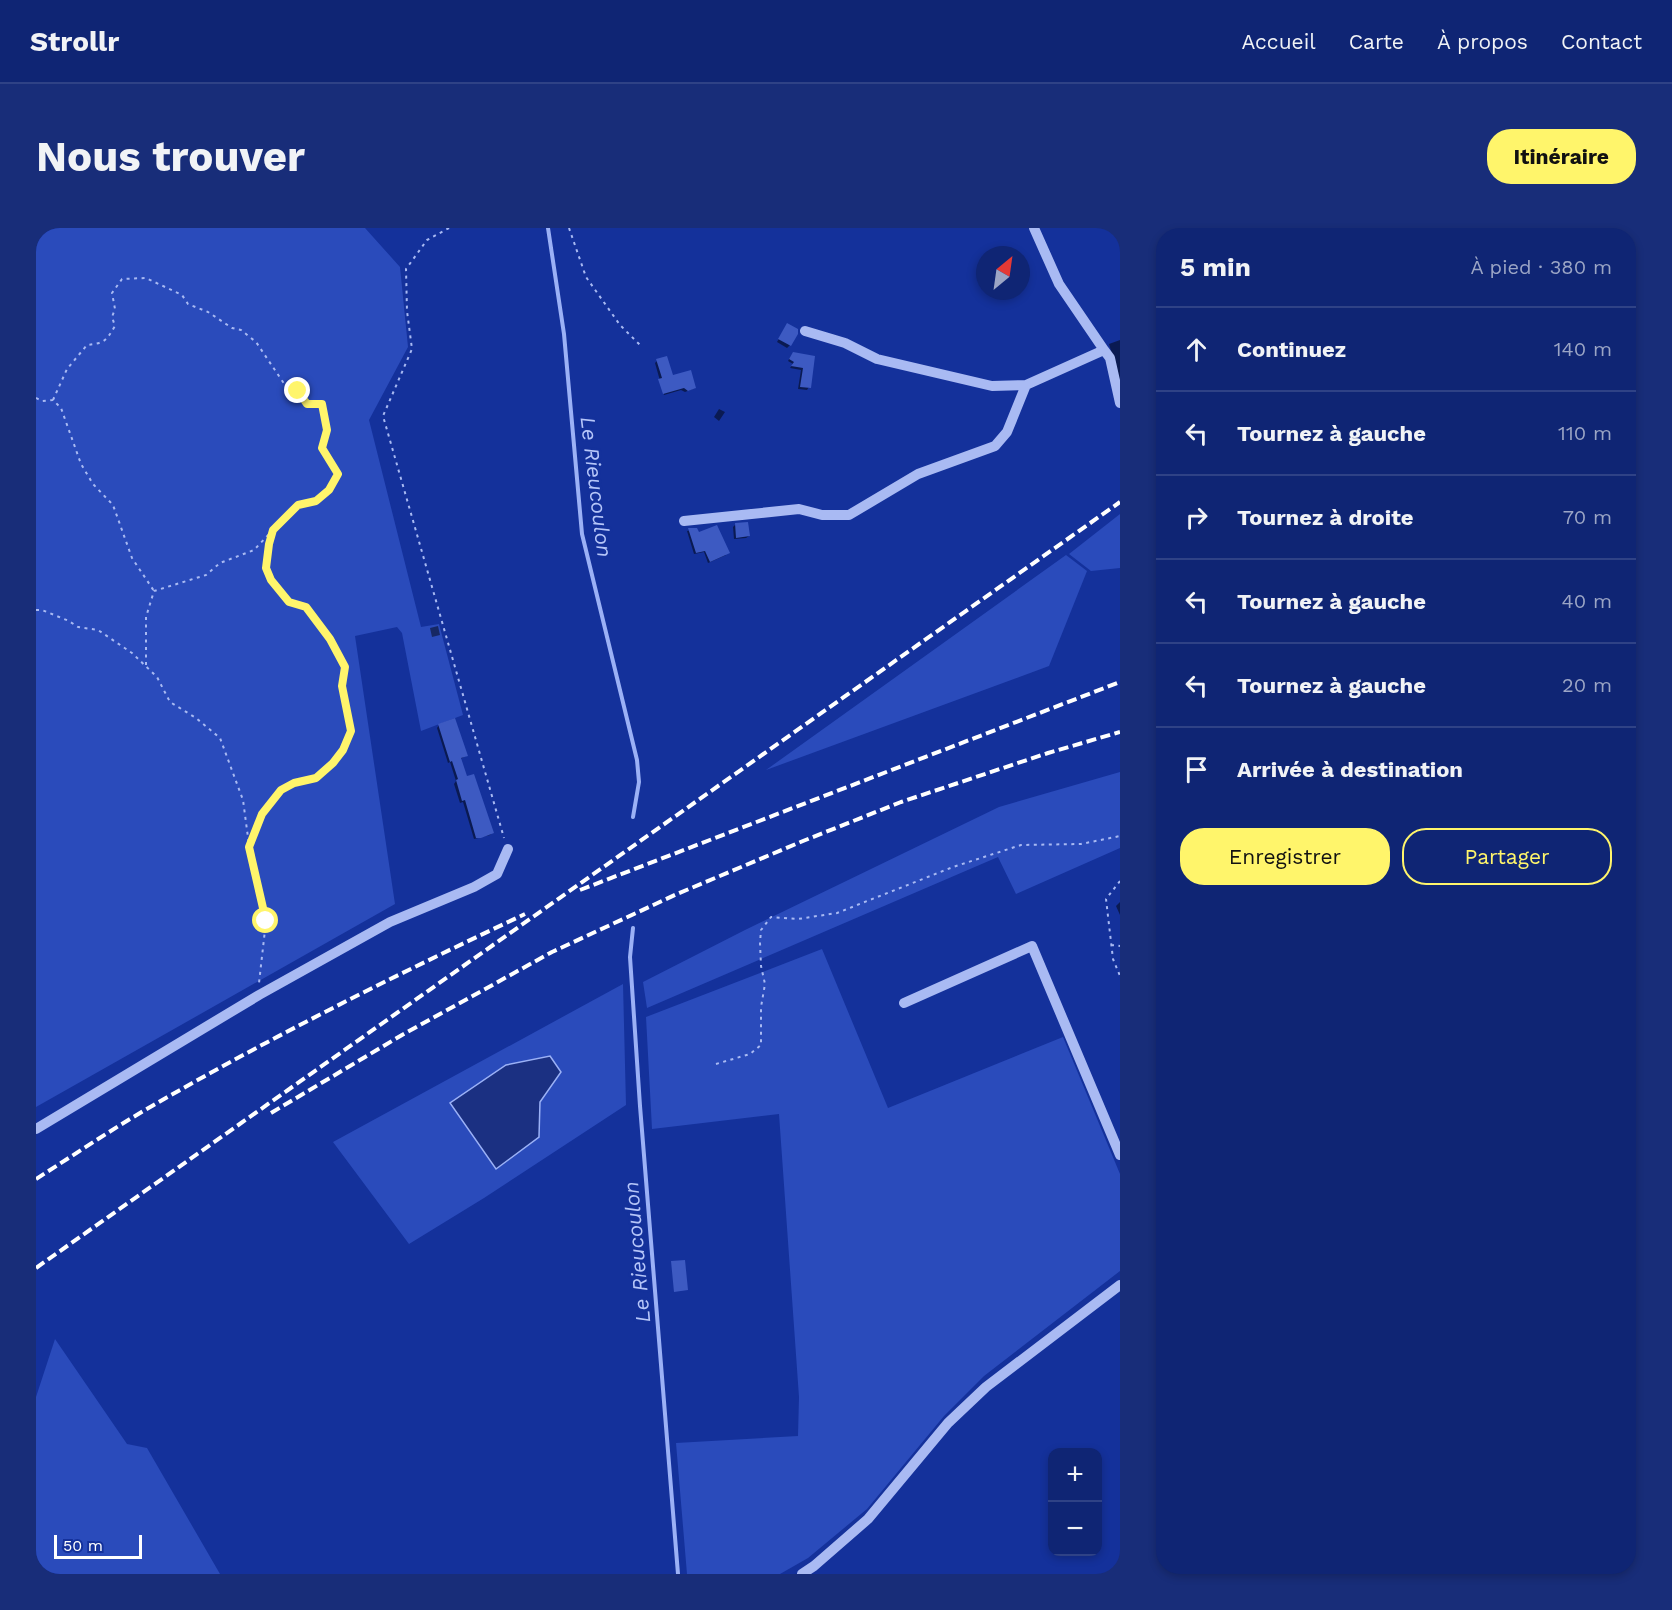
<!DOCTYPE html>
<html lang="fr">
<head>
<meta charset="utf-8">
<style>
	:root { --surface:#0f2574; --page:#182d79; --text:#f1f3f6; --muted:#9ba5c5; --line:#2f4286; --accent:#fff56b }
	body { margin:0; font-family:"Work Sans",sans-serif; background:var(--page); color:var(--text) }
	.controls { position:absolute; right:18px; bottom:18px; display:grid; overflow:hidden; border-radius:12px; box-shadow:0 3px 9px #0003 }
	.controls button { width:54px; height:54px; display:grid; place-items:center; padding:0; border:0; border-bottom:2px solid var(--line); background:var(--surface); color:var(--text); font:30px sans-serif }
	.compass { position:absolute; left:940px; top:18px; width:54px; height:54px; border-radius:50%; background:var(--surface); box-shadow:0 3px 9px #0003; rotate:29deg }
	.scale { position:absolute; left:18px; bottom:15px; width:88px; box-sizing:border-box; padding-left:6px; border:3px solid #fff; border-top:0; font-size:16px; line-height:21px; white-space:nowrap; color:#fff; -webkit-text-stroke:4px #14319b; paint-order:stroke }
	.stop { position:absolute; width:18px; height:18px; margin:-14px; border:4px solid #fff56b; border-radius:50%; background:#fff }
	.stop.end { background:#fff56b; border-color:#fff; box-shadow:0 2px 6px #0008 }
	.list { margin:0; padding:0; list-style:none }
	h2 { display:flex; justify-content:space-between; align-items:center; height:78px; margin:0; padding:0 24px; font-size:26px }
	h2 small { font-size:20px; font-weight:400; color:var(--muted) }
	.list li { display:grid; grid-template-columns:39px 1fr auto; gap:18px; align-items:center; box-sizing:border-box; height:84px; padding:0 24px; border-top:2px solid var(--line) }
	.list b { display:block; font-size:22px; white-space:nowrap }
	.list em { font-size:20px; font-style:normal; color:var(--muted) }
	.actions { display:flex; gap:12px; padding:18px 24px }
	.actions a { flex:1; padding:14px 0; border:2px solid var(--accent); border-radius:24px; text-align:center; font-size:21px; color:var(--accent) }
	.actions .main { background:var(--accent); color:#111 }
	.icon { flex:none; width:33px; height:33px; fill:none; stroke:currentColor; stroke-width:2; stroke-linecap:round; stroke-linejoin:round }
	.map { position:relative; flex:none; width:1084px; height:1346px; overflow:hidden; border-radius:24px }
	header { display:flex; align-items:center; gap:36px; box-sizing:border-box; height:84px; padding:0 30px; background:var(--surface); border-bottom:2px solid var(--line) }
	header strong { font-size:28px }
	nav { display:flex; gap:33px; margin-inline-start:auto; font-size:21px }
	.intro { display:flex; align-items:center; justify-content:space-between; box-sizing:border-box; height:144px; padding:0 36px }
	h1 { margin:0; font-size:42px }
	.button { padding:15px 27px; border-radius:24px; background:var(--accent); color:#111; font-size:21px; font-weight:700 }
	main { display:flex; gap:36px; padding:0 36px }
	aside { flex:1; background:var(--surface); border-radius:24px; box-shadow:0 3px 9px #0003 }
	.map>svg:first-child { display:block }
	.green { fill:#2a4bbb }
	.water { fill:#1b3082; stroke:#9bb1f6; stroke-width:1.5 }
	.shadow { fill:#0007 }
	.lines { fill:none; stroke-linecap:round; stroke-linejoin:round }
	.stream { stroke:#9bb1f6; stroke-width:4 }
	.building { fill:#3d5ac2 }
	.path { stroke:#a9baf3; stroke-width:2; stroke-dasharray:3 4.5; stroke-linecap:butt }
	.minor { stroke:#a9baf3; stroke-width:10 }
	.rail { stroke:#fff; stroke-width:4; stroke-dasharray:10 4.5; stroke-linecap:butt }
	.route { stroke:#fff56b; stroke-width:8 }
	.labels { text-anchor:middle; stroke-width:5; stroke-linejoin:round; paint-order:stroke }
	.water-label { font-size:21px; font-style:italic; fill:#b6c6f9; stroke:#14319b }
</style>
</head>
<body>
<header>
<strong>Strollr</strong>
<nav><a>Accueil</a><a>Carte</a><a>À propos</a><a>Contact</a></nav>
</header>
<div class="intro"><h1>Nous trouver</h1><a class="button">Itinéraire</a></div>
<main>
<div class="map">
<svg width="1084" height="1346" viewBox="0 0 1084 1346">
	<rect width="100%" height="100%" fill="#14319b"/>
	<path class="green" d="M0,0H329L364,39L372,119L333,192L385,399L403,396L427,487L385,503L366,405L361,399L319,408L359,676L0,879Z
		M1084,286V340L1055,343L1033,326Z
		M1030,327L1051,343L1013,438L730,542Z
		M1084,544V620L980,666L962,629L611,780L607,754L709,702L963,579Z
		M786,721L852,880L1027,809L1084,946V1043L948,1148L908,1188L831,1281L772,1330L744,1346H651L640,1215L762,1208L763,1169L743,886L616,901L610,789Z
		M587,756L590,877L448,970L373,1016L297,914Z
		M19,1111L91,1216L111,1220L184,1346H0V1169Z"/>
	<path class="water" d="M514,828L525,844L504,874L503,909L460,941L414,875L470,837Z"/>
	<path class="shadow" d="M749,100L754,117L751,120L741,114Z
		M1084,112V153L1073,116Z
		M757,125L778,129L773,159L771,162L762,161L765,142L754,140L757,136L752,133Z
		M621,133L636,149L659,160L649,164L645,162L628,167L619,135Z
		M683,181L689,184L683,193L678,189Z
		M699,297L713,308L710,310L698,311L697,299Z
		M660,301L662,306L690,327L672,335L668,324L658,326L651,303Z
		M402,398L404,407L396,409L394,400Z
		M403,497L430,528L424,531L430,550L456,605L454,607L438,611L427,574L424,575L418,556L420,553L414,534L412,535L401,500Z
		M1084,674V687L1080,678Z"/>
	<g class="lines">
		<path class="stream" d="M512,0L528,106L546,306L601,532L603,554L597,589
			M597,700L594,729L604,878L642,1346"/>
	</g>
	<path class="building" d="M751,95L762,101V106L755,118L742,111Z
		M757,124L779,128L775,160L764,159L767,140L755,138L758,134L753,131Z
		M631,128L637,147L655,142L660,160L652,163L648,160L627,166L622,151L626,150L620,131Z
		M712,294L714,308L700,310L699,295Z
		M681,297L694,325L674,334L669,323L660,325L652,300H661L663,304Z
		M419,490L432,528L425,530L431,548L438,546L458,605L445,610H440L429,572L426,573L420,552L422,551L416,533L414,534L402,496Z
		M649,1032L652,1062L638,1064L635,1033Z"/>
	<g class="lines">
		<path class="path" d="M413,0L391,12L370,41L371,83L376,121L347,188L468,610
			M533,0L550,49L584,97L605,118
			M0,170L6,173L17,172L25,180L45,236L57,256L77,277L96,330L118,363
			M17,172L31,141L51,117C69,115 70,113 79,98L76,89L79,81L76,65L86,51L110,50L146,67L152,76L172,84L196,100L205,102L220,114L249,157L262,163L271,176H287L291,202L286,220L302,246L293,262L280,273L262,277L237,302L233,316L230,340L235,352L253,374L270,379C280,391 308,427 308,441C309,447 306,453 307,459C308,467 311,474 313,482C318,512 306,529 282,548C275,553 264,552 256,556C232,568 223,595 213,619
			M0,382H6L33,393L42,399L62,402L96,425L121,449L134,474L160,490L184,510L207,572L215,632L230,693L223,755
			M110,437V389L118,363L170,347L184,335L218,322L235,304
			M1084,653L1070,671L1077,731L1084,748
			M1075,717L1084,718
			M680,836L714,826L725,817V779L729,756L725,738L724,715L725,702L735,689L762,691L801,685L917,639L985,617L1045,616L1084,608"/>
		<path class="minor" d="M998,0L1023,56L1068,122
			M769,103L809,115L841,131L956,158L990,157
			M648,293L763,281L786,287H813L882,246L959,218L971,204L990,157L1068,122L1074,130L1084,175
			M868,775L996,718L1084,927
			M0,901L223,767L354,694L438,659L461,646L472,621
			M766,1346L778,1338L832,1291L912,1195L950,1159L1084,1057"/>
		<path class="rail" d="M544,662L1084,454
			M235,885L366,807L516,724L641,666L767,613L865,574L1012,525L1084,504
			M0,951C38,927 76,901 116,878C237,808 362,746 489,686
			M0,1040L1084,274"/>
	</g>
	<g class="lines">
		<path class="route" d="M230,693L213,619L226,586L245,562L258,555L280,550L297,535L307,522L315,503L306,458L309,439L294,411L270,379L253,374L235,352L230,340L233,316L237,302L262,277L280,273L293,262L302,246L286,220L291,202L286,176H271L262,163"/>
	</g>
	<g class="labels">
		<g class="water-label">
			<text transform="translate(560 259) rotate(83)" y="7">Le Rieucoulon</text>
			<text transform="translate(601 1024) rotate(-95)" y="7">Le Rieucoulon</text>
		</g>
	</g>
</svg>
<div class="controls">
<button>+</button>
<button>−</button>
</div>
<svg class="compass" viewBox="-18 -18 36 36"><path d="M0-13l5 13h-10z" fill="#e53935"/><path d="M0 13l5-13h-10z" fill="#9ba5c5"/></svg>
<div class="scale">50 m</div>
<div class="stop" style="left:230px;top:693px"></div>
<div class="stop end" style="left:262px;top:163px"></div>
</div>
<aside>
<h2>5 min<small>À pied · 380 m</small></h2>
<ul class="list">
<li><svg class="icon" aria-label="ahead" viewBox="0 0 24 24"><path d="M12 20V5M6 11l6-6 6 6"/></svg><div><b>Continuez</b></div><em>140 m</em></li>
<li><svg class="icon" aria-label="left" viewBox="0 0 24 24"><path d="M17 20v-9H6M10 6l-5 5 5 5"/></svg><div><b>Tournez à gauche</b></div><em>110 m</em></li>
<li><svg class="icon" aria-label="right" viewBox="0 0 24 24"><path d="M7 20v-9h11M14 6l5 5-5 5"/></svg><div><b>Tournez à droite</b></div><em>70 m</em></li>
<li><svg class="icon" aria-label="left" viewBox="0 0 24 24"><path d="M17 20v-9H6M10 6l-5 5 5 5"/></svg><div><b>Tournez à gauche</b></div><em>40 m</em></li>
<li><svg class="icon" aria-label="left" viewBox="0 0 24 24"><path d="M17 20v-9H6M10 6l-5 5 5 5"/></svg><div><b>Tournez à gauche</b></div><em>20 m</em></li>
<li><svg class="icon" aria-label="arrive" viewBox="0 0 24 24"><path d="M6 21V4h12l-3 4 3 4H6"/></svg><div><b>Arrivée à destination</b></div></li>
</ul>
<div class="actions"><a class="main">Enregistrer</a><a>Partager</a></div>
</aside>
</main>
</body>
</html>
